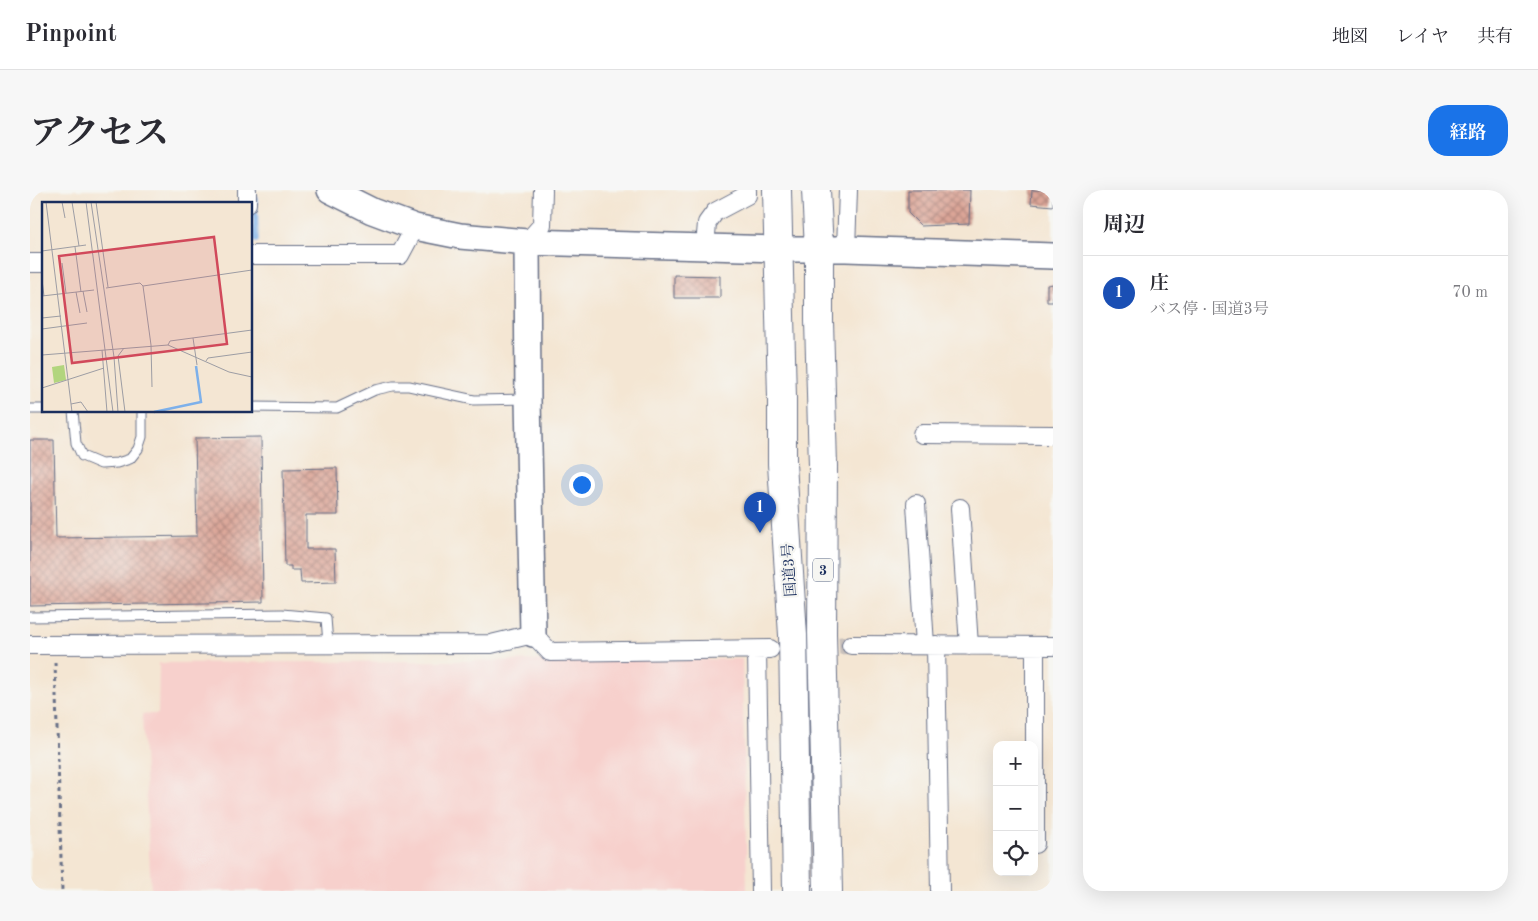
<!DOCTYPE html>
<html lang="ja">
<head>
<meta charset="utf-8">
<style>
	:root { --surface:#fff; --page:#f7f7f7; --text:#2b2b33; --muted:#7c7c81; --line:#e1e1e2; --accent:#1a73e8 }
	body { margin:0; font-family:"Old Standard TT","Noto Serif JP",serif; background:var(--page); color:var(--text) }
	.controls { position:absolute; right:15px; bottom:15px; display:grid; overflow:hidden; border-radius:10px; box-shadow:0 5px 20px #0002 }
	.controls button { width:45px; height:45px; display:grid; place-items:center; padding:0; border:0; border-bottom:1px solid var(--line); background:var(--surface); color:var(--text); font:25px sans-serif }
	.you { position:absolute; left:551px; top:294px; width:18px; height:18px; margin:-12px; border:4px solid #fff; border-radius:50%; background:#1a73e8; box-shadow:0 0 0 8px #1a73e833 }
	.badge { display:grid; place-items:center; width:32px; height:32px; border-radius:50%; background:var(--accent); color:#fff; font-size:16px; font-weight:700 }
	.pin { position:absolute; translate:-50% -41px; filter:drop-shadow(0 1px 2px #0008) }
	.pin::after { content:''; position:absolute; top:26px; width:18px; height:15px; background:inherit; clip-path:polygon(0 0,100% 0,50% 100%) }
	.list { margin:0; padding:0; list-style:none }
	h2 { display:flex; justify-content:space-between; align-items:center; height:65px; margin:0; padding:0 20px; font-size:21px }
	h2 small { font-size:16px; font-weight:400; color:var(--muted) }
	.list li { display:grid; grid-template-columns:32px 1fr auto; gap:15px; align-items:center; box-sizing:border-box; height:75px; padding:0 20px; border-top:1px solid var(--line) }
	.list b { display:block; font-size:19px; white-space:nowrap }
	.list p { margin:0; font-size:16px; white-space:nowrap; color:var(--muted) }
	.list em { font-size:16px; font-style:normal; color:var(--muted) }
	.icon { flex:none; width:28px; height:28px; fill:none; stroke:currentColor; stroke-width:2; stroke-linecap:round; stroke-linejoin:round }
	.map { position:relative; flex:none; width:1023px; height:701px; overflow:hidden; border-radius:20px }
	header { display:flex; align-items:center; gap:30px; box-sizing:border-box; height:70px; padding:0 25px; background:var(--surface); border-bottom:1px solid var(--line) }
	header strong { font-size:24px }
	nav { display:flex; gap:28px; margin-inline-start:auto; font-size:18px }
	.intro { display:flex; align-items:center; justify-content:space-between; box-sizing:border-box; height:120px; padding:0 30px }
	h1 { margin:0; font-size:35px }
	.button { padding:12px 22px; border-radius:20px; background:var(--accent); color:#fff; font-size:18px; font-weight:700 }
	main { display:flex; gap:30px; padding:0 30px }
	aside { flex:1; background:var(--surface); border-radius:20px; box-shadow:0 5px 20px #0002 }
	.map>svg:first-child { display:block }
	.built { fill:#f7d0cc }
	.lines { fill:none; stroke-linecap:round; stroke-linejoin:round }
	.stream { stroke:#7db0ea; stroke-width:5.5 }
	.building { fill:url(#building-cross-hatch) }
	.street-tunnel { stroke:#c9c1bc; stroke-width:18; stroke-dasharray:18 9; stroke-linecap:butt }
	.lane-casing { stroke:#676f87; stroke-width:11 }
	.street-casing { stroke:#676f87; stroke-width:20 }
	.secondary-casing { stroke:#676f87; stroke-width:28 }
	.highway-casing { stroke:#676f87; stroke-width:30 }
	.path { stroke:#676f87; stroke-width:3; stroke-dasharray:4 4; stroke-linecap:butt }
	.lane { stroke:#fff; stroke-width:9 }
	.street { stroke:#fff; stroke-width:18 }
	.secondary { stroke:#fff; stroke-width:25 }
	.highway { stroke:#fff; stroke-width:28 }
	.labels { text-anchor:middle; stroke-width:4.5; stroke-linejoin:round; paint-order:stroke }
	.shield { fill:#f6f6f2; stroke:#5d6b8a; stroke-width:1 }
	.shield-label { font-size:14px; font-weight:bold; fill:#1b2f5e }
	.street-label { font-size:15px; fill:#1b2f5e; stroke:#f6f6f2 }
	.inset-river { fill:none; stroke:#7db0ea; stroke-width:2.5 }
	.inset-road { fill:none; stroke:#9d9da4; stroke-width:1 }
	.view { fill:#d1495b; fill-opacity:0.15; stroke:#d1495b; stroke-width:2.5 }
	.inset-edge { fill:none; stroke:#1b2f5e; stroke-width:2.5 }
</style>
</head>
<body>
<header>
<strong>Pinpoint</strong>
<nav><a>地図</a><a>レイヤ</a><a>共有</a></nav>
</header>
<div class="intro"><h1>アクセス</h1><a class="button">経路</a></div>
<main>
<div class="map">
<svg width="1023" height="701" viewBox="0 0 1023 701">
	<defs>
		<pattern id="building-cross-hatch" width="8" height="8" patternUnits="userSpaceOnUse" patternTransform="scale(1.25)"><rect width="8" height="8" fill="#dba597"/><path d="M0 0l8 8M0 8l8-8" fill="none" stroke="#b1877e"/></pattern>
	</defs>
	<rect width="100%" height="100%" fill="#f6f6f2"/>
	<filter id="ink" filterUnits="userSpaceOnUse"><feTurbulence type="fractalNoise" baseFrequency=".02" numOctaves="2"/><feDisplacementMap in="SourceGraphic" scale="10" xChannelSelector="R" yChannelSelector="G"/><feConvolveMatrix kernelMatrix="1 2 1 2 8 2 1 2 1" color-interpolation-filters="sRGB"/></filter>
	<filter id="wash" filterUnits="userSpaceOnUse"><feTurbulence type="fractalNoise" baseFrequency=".0096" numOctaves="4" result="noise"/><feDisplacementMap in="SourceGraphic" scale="20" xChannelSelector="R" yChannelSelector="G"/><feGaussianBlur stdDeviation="1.12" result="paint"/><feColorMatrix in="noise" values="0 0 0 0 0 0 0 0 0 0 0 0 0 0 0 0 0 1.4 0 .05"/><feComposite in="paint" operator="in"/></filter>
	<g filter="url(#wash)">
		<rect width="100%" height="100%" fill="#f4e6d3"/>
		<path class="built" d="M712,469L717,701H121L112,524H128L129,473Z"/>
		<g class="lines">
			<path class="stream" d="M225,9L226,50"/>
		</g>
		<g id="blocks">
			<path class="building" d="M878,0H940L939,34L891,36L878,23Z
				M1002,0H1023V16L1001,14Z
				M644,85L690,86V108H644Z
				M1023,94V112H1017V95Z
				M231,247L233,412L0,416V250H24L26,348L167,346L165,248Z
				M307,278L308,325H276V359H305L306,392L271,393L270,380H261V376H255L253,279Z"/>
		</g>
	</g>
	<g filter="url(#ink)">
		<use href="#blocks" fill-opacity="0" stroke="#676f87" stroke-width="1"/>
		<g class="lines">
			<path class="street-tunnel" d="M782,457L821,455"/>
			<defs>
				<path id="lane" d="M221,217L307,218L345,200L363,196H379L444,210L497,209
					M0,219H14
					M43,221L46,253L52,266L71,274L87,273L100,269L108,259L112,247V221
					M0,427L252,424L296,428L298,454"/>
				<path id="street" d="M217,0V14
					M497,52L512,35L513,0
					M675,57L677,33L685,22L717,5V0
					M816,59L818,0
					M221,65H370L385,37
					M0,73H14
					M892,244L1023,245
					M886,314L895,455
					M930,318L939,456
					M0,455L461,454L503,444L520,462L740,459
					M821,455L1023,456
					M906,455L910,701
					M1005,456V654
					M727,460L731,701"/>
				<path id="secondary" d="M300,0L342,21L385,37L430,46L497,52L748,59H816L1023,66
					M497,52L498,209L503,444"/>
				<path id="highway" d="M747,0L752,208V274L763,445L767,701
					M786,0L789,59V131L793,276L792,443L798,701"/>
			</defs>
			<use href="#lane" class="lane-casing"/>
			<use href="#street" class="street-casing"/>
			<use href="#secondary" class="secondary-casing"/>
			<use href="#highway" class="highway-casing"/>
			<path class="path" d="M25,472L32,701"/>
			<use href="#lane" class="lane"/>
			<use href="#street" class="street"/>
			<use href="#secondary" class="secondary"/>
			<use href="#highway" class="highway"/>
		</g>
	</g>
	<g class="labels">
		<rect class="shield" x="783" y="368.5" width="20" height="23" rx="4"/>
		<g class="shield-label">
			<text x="793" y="385">3</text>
		</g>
		<g class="street-label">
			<text transform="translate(759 380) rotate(-94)" y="5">国道3号</text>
		</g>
	</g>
	<g transform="translate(12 12)">
		<rect width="210" height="210" fill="#f4e6d3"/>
		<path d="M22,163L24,178L12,181L10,165Z" fill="#b2d57d"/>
		<path class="inset-river" d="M112,210L159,200L154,164"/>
		<path class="inset-road" d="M4,0L30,210M20,0L23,16M30,0L37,44M44,0L71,210M49,0L72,155L76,210M54,0L66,85M33,45L39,90M0,49L44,43M20,61L24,91M0,78L2,94M101,84L210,68M64,86L98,81L101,84L109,143L110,185M41,89L45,110M34,90L38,111M0,94L52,88M0,116L19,114M0,127L45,121M151,136L155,163M126,143L128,139L210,128M82,146L76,154L83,210M60,148L65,210M0,153L126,143L187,170L210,175M164,159L166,156L210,150M0,186L62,166M29,202L39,200L46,210"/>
		<path class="view" d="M172,35L185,142L30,161L17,54Z"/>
		<rect width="210" height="210" class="inset-edge"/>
	</g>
</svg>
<div class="controls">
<button>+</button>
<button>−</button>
<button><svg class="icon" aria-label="locate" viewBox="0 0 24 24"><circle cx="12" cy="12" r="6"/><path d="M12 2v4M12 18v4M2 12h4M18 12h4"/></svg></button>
</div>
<div class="you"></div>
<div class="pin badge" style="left:730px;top:343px;background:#1a4fb4">1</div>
</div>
<aside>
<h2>周辺<small></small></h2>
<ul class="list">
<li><span class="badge" style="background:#1a4fb4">1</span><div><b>庄</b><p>バス停 · 国道3号</p></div><em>70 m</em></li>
</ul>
</aside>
</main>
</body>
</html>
